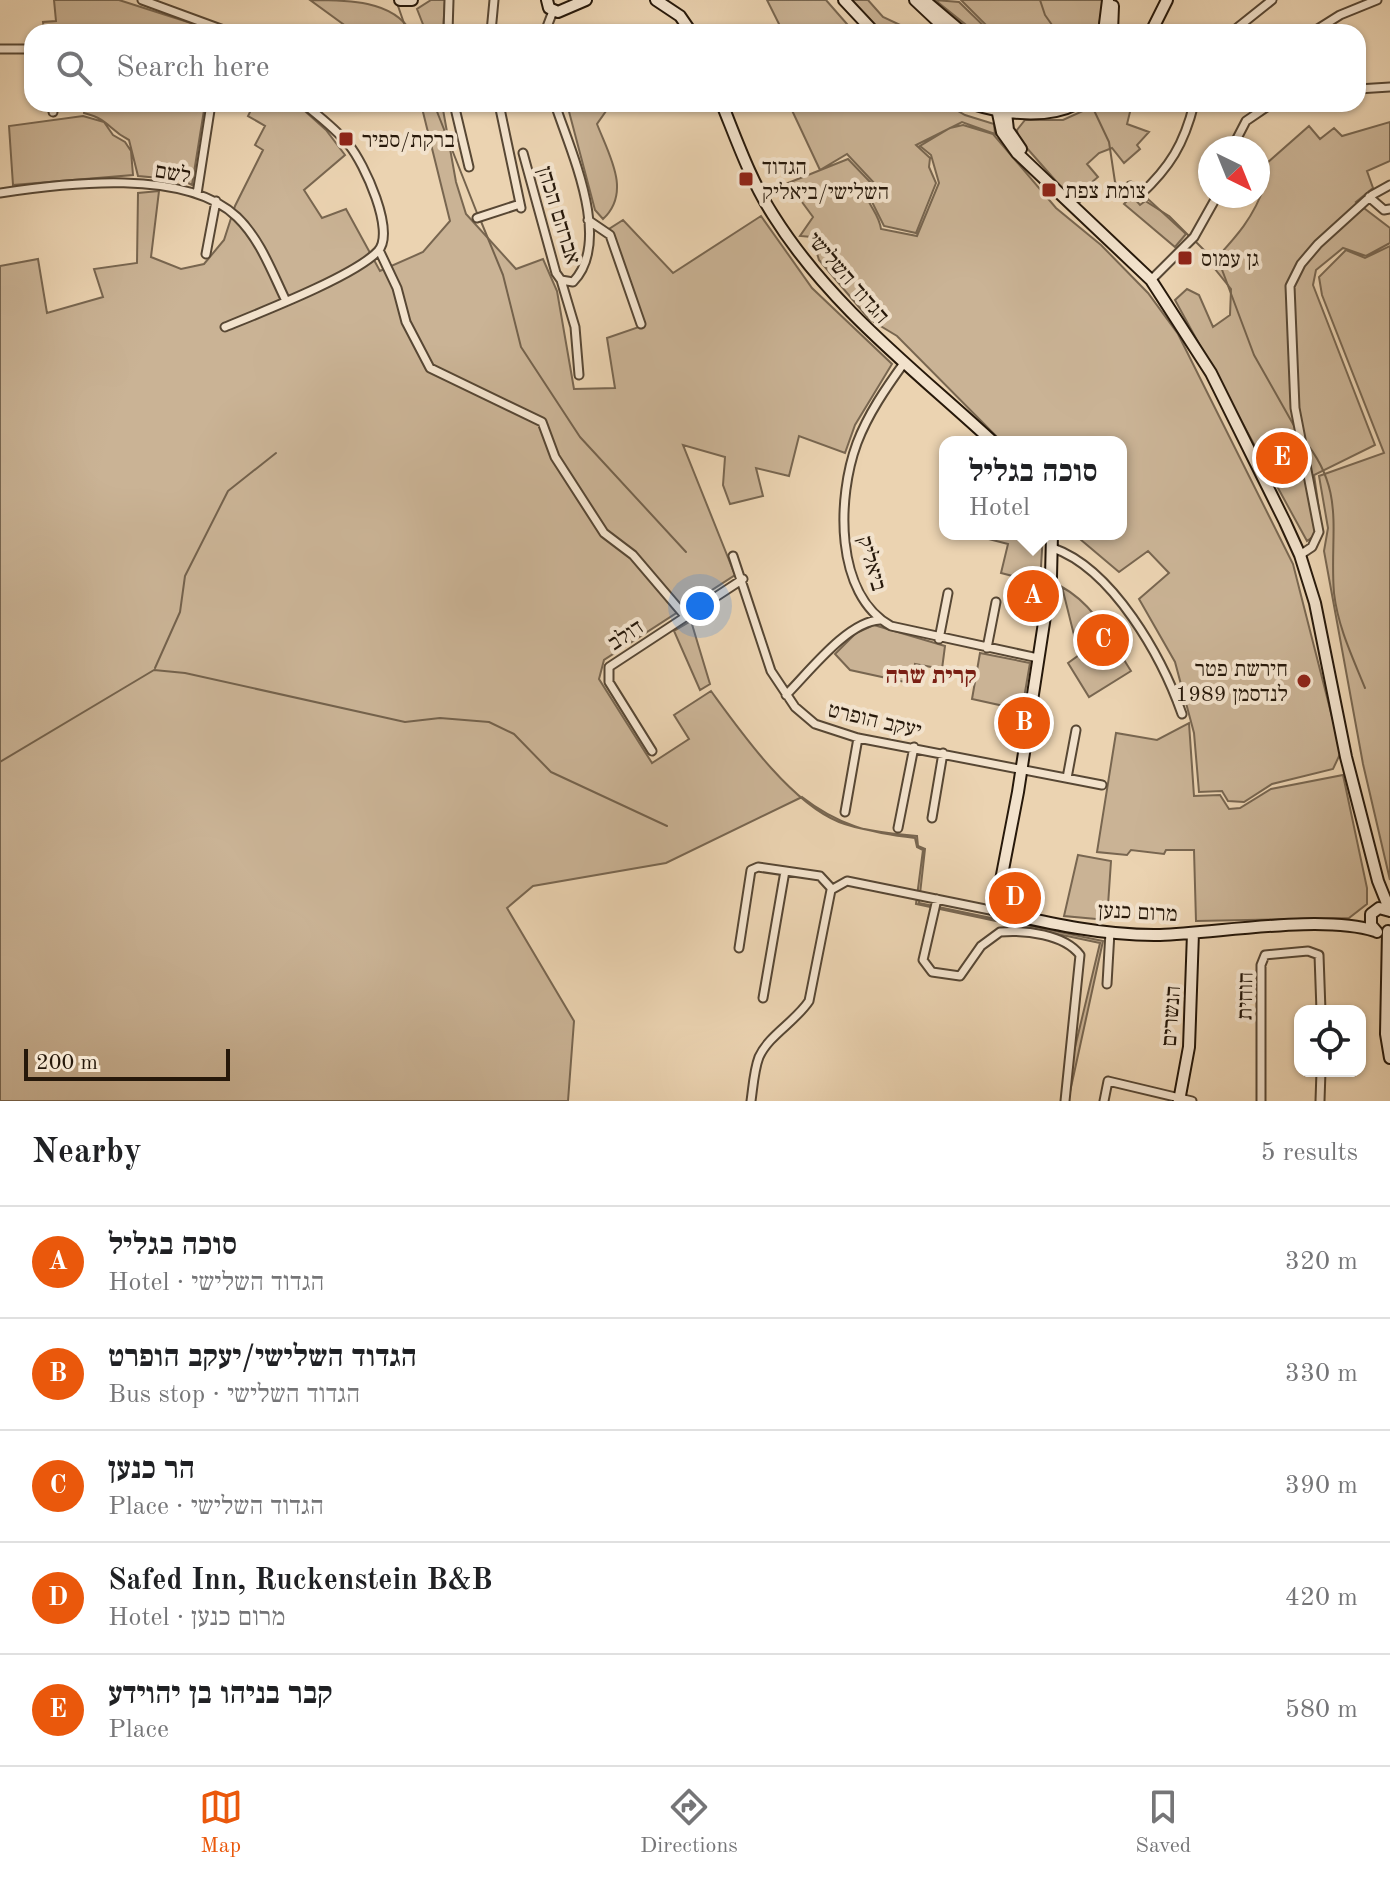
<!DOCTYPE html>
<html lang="en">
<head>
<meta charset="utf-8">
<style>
	:root { --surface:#fff; --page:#f2f2f2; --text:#202124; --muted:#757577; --line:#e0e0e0; --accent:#ea580c }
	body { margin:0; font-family:"Old Standard TT","Frank Ruhl Libre",serif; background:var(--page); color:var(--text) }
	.controls { position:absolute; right:24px; bottom:24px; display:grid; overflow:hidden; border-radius:16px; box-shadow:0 2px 6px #0004 }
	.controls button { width:72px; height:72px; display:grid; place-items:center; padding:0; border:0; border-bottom:2px solid var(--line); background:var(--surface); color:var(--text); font:40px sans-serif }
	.compass { position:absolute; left:1198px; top:136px; width:72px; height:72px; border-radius:50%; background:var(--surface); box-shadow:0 2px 6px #0004; rotate:137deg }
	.scale { position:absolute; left:24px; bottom:20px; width:206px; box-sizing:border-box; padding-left:8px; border:4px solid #26180a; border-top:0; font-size:22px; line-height:28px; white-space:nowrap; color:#26180a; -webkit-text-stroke:6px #f2e2cc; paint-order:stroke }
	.you { position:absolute; left:700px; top:606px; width:28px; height:28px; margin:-20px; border:6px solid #fff; border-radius:50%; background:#1a73e8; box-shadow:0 0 0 12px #1a73e833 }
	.badge { display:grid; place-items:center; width:52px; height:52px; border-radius:50%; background:var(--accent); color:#fff; font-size:26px; font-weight:700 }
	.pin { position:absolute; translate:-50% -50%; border:4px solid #fff; box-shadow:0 2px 8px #0006 }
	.popup { position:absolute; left:939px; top:436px; width:188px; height:104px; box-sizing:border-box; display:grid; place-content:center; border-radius:16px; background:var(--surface); filter:drop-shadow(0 2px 6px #0005); font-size:26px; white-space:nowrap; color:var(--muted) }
	.popup b { font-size:30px; color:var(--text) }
	.popup::after { content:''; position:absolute; left:50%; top:100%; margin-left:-16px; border:16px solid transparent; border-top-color:var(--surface) }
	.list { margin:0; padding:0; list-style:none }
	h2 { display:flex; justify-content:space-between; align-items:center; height:104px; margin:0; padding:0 32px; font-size:34px }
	h2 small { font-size:26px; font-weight:400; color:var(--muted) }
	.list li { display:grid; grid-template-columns:52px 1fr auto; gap:24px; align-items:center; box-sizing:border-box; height:112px; padding:0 32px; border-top:2px solid var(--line) }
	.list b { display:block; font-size:30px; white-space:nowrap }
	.list p { margin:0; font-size:26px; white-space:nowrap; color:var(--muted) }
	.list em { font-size:26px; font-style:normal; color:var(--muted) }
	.icon { flex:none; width:44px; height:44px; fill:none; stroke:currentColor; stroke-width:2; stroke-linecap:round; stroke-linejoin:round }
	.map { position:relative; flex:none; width:1390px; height:1101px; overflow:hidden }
	.search { position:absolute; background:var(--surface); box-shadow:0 2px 6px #0004; left:24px; right:24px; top:24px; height:88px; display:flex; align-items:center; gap:20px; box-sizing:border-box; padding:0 28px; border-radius:24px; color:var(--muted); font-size:30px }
	.sheet { height:664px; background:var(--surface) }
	nav { display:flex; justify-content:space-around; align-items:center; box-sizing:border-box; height:112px; border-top:2px solid var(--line); background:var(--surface); font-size:22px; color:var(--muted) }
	nav a { display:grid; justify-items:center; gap:4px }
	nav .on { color:var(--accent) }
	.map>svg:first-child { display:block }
	.green { fill:#cab395; stroke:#786650; stroke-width:2 }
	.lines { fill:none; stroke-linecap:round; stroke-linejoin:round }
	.stream { stroke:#74624c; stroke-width:2 }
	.street-casing { stroke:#574734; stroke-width:11 }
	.secondary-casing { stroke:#26180a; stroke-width:14 }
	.street { stroke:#f2e2cc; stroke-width:7 }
	.secondary { stroke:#f2e2cc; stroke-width:10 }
	.poi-dot { fill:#8f2418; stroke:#f2e2cc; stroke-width:3 }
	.labels { text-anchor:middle; stroke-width:8; stroke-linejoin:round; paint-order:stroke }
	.poi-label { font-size:22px; fill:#26180a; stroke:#f2e2cc; text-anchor:start }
	.street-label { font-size:22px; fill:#26180a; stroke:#f2e2cc }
	.neighbourhood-label { font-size:24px; font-weight:bold; fill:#7a1f14; stroke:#f2e2cc }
</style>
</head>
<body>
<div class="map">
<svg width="1390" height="1101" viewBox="0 0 1390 1101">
	<rect width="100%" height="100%" fill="#ebd3b1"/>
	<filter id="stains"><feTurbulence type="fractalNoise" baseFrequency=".0025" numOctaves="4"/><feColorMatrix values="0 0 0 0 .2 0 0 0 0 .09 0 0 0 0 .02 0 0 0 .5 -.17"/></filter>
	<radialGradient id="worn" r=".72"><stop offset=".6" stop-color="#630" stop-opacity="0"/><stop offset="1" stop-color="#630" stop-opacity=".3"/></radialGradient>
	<path class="green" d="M54,0H119L219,32H44L43,22L56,21Z
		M310,0C347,0 393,0 411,32H354Z
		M431,0H445L443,32H426L417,9Z
		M767,0H826L854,32H783Z
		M850,0H868L883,17L915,32H879Z
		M935,0L959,2L990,32H975Z
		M961,0H1103L1098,32H993Z
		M84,104H205L192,185L182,180L138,176L129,140C107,129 111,120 84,113Z
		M254,104H297L326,130L345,155L304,190L322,218L346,209L380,271L423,252L450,221L421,104H442L456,182L466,214L516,269L543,259L557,291L574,389L615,388L607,338L642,326L609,229L623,220L673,273L761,216L812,288L892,364L855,425L845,453L799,436L789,476L756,468L763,496L730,504L723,485L725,457L683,445L735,575L604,660L599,679L652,763L689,739L674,715L711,691C741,732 790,802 839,822C862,831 892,834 917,836L918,846L925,849L919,903L1103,941L1068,1101L1065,1089L1100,943L916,904L923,850L917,847L915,838C869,833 838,825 802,797L666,863L533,886L507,908L574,1021L568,1101H0V266L38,259L47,313L103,297L94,269L137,263L138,193L159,191L151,257L181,269L204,264L224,240L235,206L263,150L255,145L265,126L248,116Z
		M567,104H611L597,124C609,155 632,192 603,219L595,210Z
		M789,104H946L965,115L994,124L995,134L962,122L916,145L930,158L929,167L936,183L916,233L884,226L866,190L876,185L847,154L820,170Z
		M1098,104H1132L1127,124L1149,132L1137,145L1140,149L1124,163L1112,148L1099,153L1087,164L1098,177L1084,189L1088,194L1077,205L1018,138L1017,130L1025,120H1063Z
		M83,116L104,122L113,135L125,142L131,151L133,175L13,185L9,126Z
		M1390,122V161L1367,171L1373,188L1356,202L1390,228V243L1366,256L1343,248L1316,270L1313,285L1375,445L1314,475L1322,530L1307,541L1175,300L1187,289L1199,295L1213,327L1230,315L1231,289L1211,264C1235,238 1254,218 1265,184L1258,180V171L1309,126L1320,139L1334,128L1342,136Z
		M963,125L993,134L1056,208L1101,245L1148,293L1178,334L1293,564L1341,752L1333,769L1272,784L1244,802L1228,801L1222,791L1199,792L1194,733L1175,662L1139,599L1169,573L1148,551L1119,572L1074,534H1121V442H1002L897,336L869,319L819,260L812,237L800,236L813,217L788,183L848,159L872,184L865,186C864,202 879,212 881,229L917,236L939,183L931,155L920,146L950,128Z
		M1132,196L1140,205L1148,199L1186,234L1175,247L1124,204Z
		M1390,246V880L1363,764L1324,551L1328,528L1319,476L1384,453L1322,295L1319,277L1346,250L1365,258Z
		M982,534H1043L1040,583L1001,573L1008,544L981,537Z
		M1062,587C1095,605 1111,640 1131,671L1089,697L1068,663L1079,655Z
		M691,621L710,684L700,690L674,631Z
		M874,625L945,646L942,669L915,664L914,684L850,670L835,654L856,633Z
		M980,653L1030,663L1022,710L972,699Z
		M1189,723L1194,796L1220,795L1229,809L1240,808L1271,789L1343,775L1367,888V904L1349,918L1196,921L1194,850H1166L1164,854L1131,850L1127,855L1097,852L1116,733L1157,740Z
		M1078,855L1111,861L1107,920L1064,916Z"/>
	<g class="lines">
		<path class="stream" d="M1040,0L1045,15L1057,32
			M397,3L407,32
			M434,104L477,213
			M1091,104L1109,142L1115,182L1133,194
			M1139,197L1169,216L1190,237
			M480,219L503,275L521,347L580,437L686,552
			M1195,241L1221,267L1254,355L1297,431
			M1303,439C1347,491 1329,533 1334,593C1338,627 1352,656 1365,688
			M155,668L180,612L185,576L228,491L276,453
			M0,762L154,670L185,673L405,722L440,718L489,722L514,734L551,772L667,826"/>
		<defs>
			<path id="street" d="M142,0L229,32
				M448,32L449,0
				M491,32L494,0
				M545,32L553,11
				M1232,32L1272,0
				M1313,32L1340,15L1377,0
				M0,49H32
				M1358,89L1390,87
				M52,104L53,112
				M454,104L469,167
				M499,104L521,208
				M1232,148L1246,121L1271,104
				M523,153L556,273L561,280L573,282C613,241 570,150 555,104
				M1130,186L1140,195C1170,167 1184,144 1194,104
				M0,193C65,183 186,168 237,217C260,239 272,272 286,301
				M197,194L211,104
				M1369,197L1384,210L1390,209
				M477,218L520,204
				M588,220L610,235L641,324
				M379,250L397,288L406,322L430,368L542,422L555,457L604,533L633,555L685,616
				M206,254L216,201
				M561,280L575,327L579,375
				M1151,280L1194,237L1217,196
				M225,327C259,313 355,276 378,251C396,232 364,163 349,145C336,129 320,117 304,104
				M904,363C886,388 868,414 857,443C837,497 834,594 891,626L1038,658
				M1053,548C1113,569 1162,657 1182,714
				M1300,555L1312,547L1319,532L1295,408L1290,286L1301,264L1318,244L1372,195L1390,185
				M733,556L771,671L795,707L815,724L858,738L1102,785
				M939,639L948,593
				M987,648L996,602
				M786,695C809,672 848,621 880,620
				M652,751L609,682V667L743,579
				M1067,778L1076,730
				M845,812L858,738
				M932,818L943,753
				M898,828L914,747
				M937,899L923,960L932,972L960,976L981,946L1000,932C1025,930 1064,934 1080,955L1065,1101
				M739,948L751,870L758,867L820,876L832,889
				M1107,984L1110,932
				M763,998L785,871
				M751,1101C753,1087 754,1070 759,1057C769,1035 795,1022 809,1001L831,890L847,881L995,911
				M1104,1101L1108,1081L1192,1101
				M1261,1101V965L1265,955L1308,951L1319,955L1321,1011
				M1320,1101L1321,1071"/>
			<path id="secondary" d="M400,0H412
				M547,0L549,8L558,12L586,0
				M656,0L680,16L691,32
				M844,0L874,32
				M915,0L949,32
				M924,0L962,32
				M1104,32L1108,0
				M1112,32L1113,6
				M1151,32L1167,0
				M722,104C737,141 751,181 773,215C830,306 915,370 993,442
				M973,104C1004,114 1047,119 1076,104
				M996,104L1002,132L1017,153L1151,280L1211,373L1285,522L1300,555L1315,603L1346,757L1378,881L1390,911
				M1005,104L1008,130L1021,149
				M1052,534L1051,577L1018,792L995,911C1048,923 1104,936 1160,935C1219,933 1321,914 1375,931
				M1388,931L1386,1034L1390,1058
				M1377,932L1371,925V914L1379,908L1390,911
				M1179,1101L1189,1047L1193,933"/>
		</defs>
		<use href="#street" class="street-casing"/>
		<use href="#secondary" class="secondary-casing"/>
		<use href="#street" class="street"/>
		<use href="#secondary" class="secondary"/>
	</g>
	<g class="poi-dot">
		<rect x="338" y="131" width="16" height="16" rx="4"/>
		<rect x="738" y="171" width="16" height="16" rx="4"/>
		<rect x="1041" y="182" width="16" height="16" rx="4"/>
		<rect x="1177" y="250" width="16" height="16" rx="4"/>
		<circle cx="1304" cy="681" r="8"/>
	</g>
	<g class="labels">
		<g class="poi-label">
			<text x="362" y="147">ברקת/ספיר</text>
			<text x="762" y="174">הגדוד<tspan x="762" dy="25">השלישי/ביאליק</tspan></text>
			<text x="1065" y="198">צומת צפת</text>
			<text x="1201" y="266">גן עמוס</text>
			<text x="1288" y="676" text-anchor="end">חירשת פטר<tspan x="1288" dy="25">לנדסמן 1989</tspan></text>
		</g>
		<g class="street-label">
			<text transform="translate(173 172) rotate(9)" y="8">לשם</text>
			<text transform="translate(560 215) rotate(73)" y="8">אברהם הכהן</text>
			<text transform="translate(849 277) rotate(49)" y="8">הגדוד השלישי</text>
			<text transform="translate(873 563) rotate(74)" y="8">ביאליק</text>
			<text transform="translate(625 634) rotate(-34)" y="8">דולב</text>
			<text transform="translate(875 719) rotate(13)" y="8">יעקב הופרט</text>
			<text transform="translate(1138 911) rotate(3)" y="8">מרום כנען</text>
			<text transform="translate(1244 996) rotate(-89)" y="8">חוחית</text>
			<text transform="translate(1170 1016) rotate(-86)" y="8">הנשרים</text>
		</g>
		<g class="neighbourhood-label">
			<text x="931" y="683">קרית שרה</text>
		</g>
	</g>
	<rect width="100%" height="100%" filter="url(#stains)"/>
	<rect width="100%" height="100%" fill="url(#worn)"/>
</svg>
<div class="controls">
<button><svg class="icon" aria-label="locate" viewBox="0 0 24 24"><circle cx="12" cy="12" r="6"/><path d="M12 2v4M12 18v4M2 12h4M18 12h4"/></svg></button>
</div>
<svg class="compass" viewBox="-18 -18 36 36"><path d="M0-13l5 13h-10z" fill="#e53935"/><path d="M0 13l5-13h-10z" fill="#757577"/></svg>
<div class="scale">200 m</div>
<div class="you"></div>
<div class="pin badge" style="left:1033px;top:596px">A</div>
<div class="popup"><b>סוכה בגליל</b>Hotel</div>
<div class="pin badge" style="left:1024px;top:723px">B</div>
<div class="pin badge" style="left:1103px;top:640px">C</div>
<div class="pin badge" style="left:1015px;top:898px">D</div>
<div class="pin badge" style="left:1282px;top:458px">E</div>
<div class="search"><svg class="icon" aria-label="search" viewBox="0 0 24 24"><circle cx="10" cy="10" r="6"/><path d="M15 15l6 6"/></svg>Search here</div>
</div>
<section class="sheet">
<h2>Nearby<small>5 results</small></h2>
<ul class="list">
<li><span class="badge">A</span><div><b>סוכה בגליל</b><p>Hotel · הגדוד השלישי</p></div><em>320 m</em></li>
<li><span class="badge">B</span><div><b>הגדוד השלישי/יעקב הופרט</b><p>Bus stop · הגדוד השלישי</p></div><em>330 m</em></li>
<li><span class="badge">C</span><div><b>הר כנען</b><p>Place · הגדוד השלישי</p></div><em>390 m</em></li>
<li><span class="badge">D</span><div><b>Safed Inn, Ruckenstein B&amp;B</b><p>Hotel · מרום כנען</p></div><em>420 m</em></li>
<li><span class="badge">E</span><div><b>קבר בניהו בן יהוידע</b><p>Place</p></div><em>580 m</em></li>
</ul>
</section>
<nav>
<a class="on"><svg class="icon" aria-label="map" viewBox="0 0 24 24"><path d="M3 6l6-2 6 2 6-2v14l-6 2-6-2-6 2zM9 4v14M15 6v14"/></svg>Map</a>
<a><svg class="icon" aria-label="directions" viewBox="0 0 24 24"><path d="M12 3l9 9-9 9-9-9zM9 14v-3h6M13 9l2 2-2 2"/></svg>Directions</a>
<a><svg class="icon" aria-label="saved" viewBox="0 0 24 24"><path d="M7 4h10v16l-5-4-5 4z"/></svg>Saved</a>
</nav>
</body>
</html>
